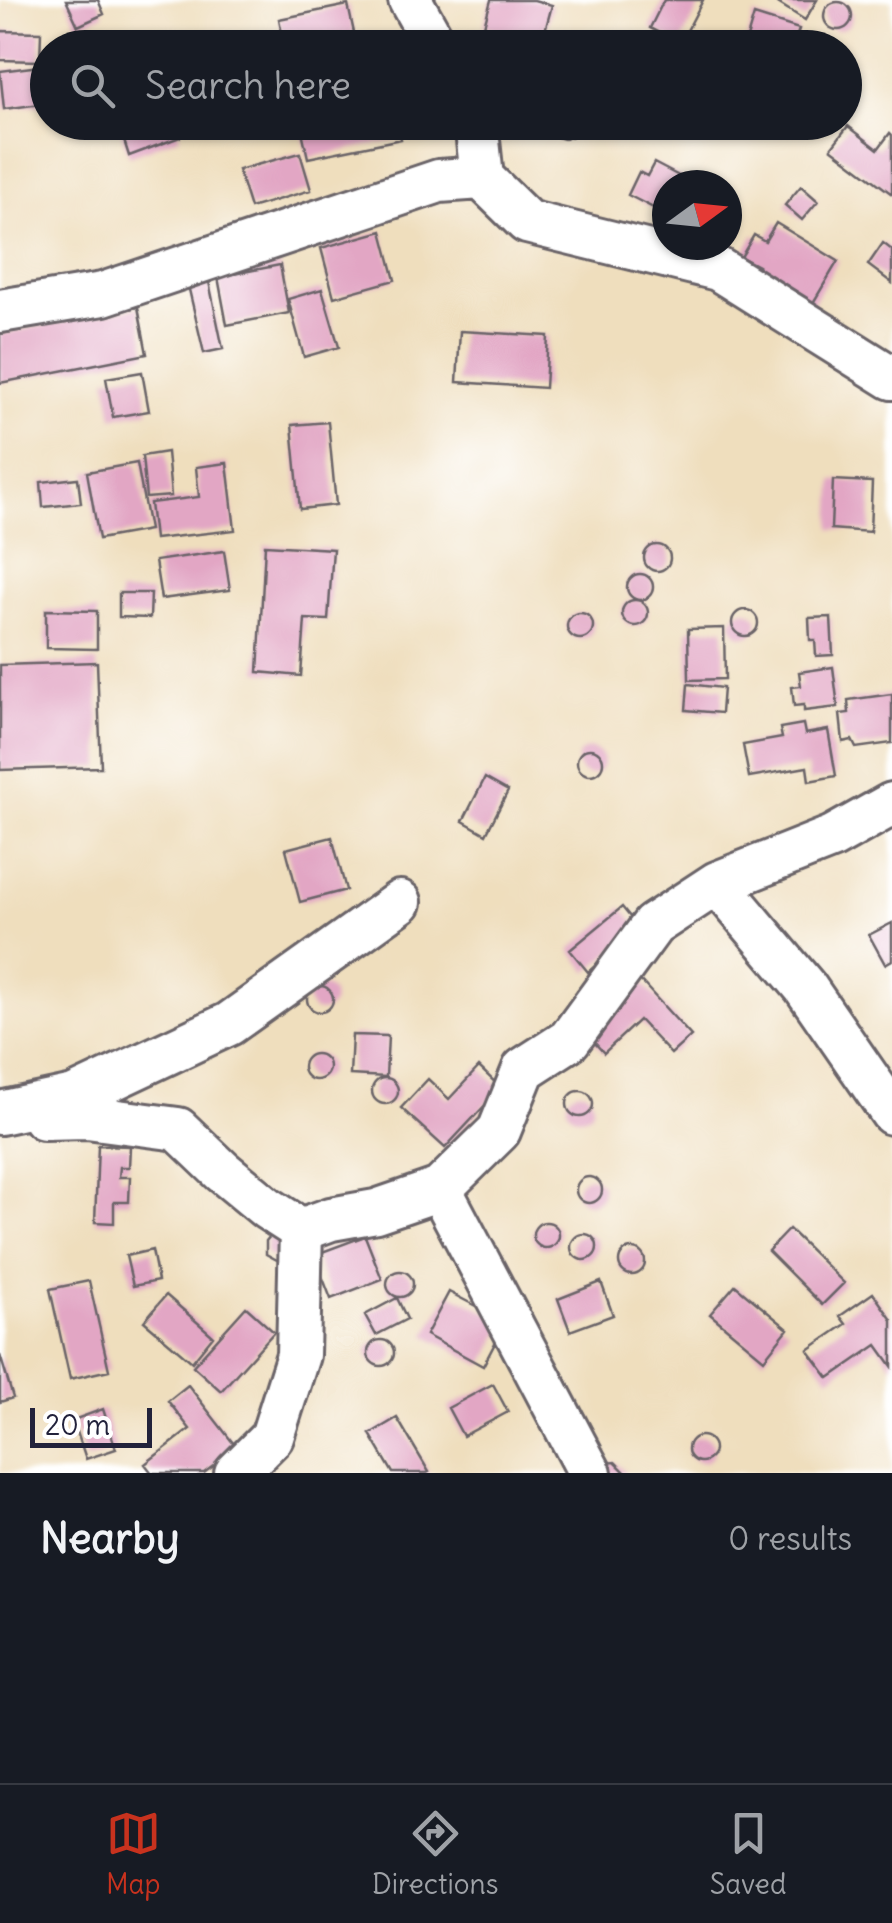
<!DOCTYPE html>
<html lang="en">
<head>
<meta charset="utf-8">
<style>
	:root { --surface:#171b24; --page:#20242c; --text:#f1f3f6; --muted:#9ea1a6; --line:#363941; --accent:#c8321e }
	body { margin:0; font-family:Delius,sans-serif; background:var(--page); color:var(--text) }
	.compass { position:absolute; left:652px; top:170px; width:90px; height:90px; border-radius:50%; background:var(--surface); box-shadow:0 2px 8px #0004; rotate:75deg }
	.scale { position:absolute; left:30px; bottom:25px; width:122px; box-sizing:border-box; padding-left:10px; border:5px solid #22223b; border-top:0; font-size:28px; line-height:35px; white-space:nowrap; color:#22223b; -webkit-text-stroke:8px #fff; paint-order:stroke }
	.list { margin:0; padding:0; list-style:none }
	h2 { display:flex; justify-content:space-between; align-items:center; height:130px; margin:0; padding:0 40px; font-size:42px }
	h2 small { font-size:32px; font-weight:400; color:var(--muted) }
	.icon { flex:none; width:55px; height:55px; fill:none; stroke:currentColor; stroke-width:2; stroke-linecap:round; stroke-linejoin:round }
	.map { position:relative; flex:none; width:892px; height:1473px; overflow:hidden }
	.search { position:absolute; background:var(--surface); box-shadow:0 2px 8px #0004; left:30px; right:30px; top:30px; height:110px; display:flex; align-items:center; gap:25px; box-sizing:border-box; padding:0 35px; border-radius:55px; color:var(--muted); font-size:38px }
	.sheet { height:310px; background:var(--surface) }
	nav { display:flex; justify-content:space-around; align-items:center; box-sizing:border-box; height:140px; border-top:2px solid var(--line); background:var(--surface); font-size:28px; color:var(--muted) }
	nav a { display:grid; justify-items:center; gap:5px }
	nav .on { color:var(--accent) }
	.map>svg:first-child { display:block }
	.building { fill:#e2a6c4 }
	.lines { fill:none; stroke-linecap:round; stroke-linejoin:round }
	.minor-casing { stroke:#6a6468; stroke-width:48 }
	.minor { stroke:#fff; stroke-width:42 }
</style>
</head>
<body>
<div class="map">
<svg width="892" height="1473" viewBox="0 0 892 1473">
	<rect width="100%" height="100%" fill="#fff"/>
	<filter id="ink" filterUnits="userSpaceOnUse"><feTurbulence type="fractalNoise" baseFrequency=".01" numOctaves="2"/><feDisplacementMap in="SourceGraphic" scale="20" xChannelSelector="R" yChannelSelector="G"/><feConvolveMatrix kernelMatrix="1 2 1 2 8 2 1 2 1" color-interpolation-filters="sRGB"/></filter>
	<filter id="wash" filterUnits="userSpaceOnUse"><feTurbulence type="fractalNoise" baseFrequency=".0048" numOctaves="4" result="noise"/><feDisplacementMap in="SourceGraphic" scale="40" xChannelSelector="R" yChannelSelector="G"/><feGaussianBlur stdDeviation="2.25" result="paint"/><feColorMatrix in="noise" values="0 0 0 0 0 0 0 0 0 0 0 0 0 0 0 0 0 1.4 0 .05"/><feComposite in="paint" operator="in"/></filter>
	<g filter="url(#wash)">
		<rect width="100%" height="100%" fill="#efdebd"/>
		<g id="blocks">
			<path class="building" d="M66,0H98L104,14L78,26Z
				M491,0H534L552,5L542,42L484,26Z
				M664,0H703L680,44L650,28Z
				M773,0H817L805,20Z
				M824 16a14 14 0 1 1 28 0a14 14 0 1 1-28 0Z
				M348,5L356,42L327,48H285L279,19Z
				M754,15L799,29L793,48H744Z
				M0,31L41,32L40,61L0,60Z
				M48,65V103L4,109L0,71Z
				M118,122H174L180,137L129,156Z
				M300,122H397L401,139L308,158Z
				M543,122H584L577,135L564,139L550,135Z
				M848,126L878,149L890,133L892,135V194L831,148Z
				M300,153L311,190L250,208L238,170Z
				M654,163L696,185H667V215L628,195L639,172L647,176Z
				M801,186L818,201L802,220L785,205Z
				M776,223L838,261L810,308L753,274L758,266L741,257L754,235L765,241Z
				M382,231L395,280L334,297L321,248Z
				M883,243L892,250V283L868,265Z
				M280,265L289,313L227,325L218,277Z
				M208,277L223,349L204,353L187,281Z
				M322,289L339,347L304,357L288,299Z
				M138,307L147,354L0,383V334Z
				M460,331L548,336L545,388L457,382Z
				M142,372L149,411L113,417L106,378Z
				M328,422L336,505L300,509L292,425Z
				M167,452L171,496L146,498L142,456Z
				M137,463L149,530L99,539L87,472Z
				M227,463L235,530L154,539L150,503L199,497L196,467Z
				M78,478L81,503L43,507L41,482Z
				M833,480L872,482L870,532L831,529Z
				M265,545L333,549L328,620L305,619L301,676L258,672Z
				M644 558a13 13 0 1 1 26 0a13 13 0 1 1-26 0Z
				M224,551L230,590L161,599L155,561Z
				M627 587a13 13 0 1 1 26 0a13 13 0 1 1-26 0Z
				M119,593H151L150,618L119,617Z
				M622 613a13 13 0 1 1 26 0a13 13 0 1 1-26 0Z
				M46,610L97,611V649L46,648Z
				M732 623a13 13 0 1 1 26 0a13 13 0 1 1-26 0Z
				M567 626a13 13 0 1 1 26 0a13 13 0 1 1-26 0Z
				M831,617L833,655L816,656L815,640H810L809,618Z
				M724,628L725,679L689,680L688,629Z
				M97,662L101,767L0,770V665Z
				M833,667L838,707L804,711V705L794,706L792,687L801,686L799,672Z
				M688,684L723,688L721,713L686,710Z
				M892,694V743L856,748L852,740L843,742L840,714L849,713L848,700Z
				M803,724L805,734L828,730L836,776L809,781L807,767L749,777L743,745L782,738L780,728Z
				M577 762a13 13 0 1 1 26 0a13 13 0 1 1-26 0Z
				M485,778L508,791L486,834L463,821Z
				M332,837L346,890L300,902L286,849Z
				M622,907L639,928L588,972L570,950Z
				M892,923V960L885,964L869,935Z
				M639,979L691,1036L671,1054L639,1020L604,1053L584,1031Z
				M307 999a13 13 0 1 1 26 0a13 13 0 1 1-26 0Z
				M352,1035L388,1036L386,1077L350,1075Z
				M303 1067a13 13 0 1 1 26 0a13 13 0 1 1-26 0Z
				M479,1067L501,1088L445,1148L401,1108L428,1079L449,1099Z
				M372 1091a13 13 0 1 1 26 0a13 13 0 1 1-26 0Z
				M567 1104a13 13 0 1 1 26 0a13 13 0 1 1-26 0Z
				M98,1145L130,1146L129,1167H120L119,1177H130L129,1202H114V1223L95,1222Z
				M576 1190a13 13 0 1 1 26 0a13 13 0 1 1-26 0Z
				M533 1235a13 13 0 1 1 26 0a13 13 0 1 1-26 0Z
				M789,1229L844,1283L822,1305L768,1251Z
				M281,1234V1260H277L266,1254V1241L271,1235Z
				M571 1247a13 13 0 1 1 26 0a13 13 0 1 1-26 0Z
				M365,1236L382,1279L331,1299L314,1255Z
				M619 1262a13 13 0 1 1 26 0a13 13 0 1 1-26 0Z
				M152,1250L158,1281L133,1286L126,1256Z
				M387 1284a13 13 0 1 1 26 0a13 13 0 1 1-26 0Z
				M89,1281L109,1370L70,1379L50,1289Z
				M601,1282L613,1315L570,1331L558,1299Z
				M735,1285L788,1329L764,1359L710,1314Z
				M449,1292L506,1322L483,1366L426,1335Z
				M873,1293L892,1320V1366L877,1345L829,1378L808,1350L846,1324L840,1316Z
				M166,1295L213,1336L192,1362L144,1321Z
				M397,1298L407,1319L376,1335L365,1315Z
				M246,1307L274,1332L221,1391L193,1366Z
				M368 1353a13 13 0 1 1 26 0a13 13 0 1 1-26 0Z
				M0,1355L13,1398L0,1402Z
				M493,1384L508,1412L463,1436L448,1408Z
				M188,1385L237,1448L204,1473H152L145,1464L190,1429L168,1401Z
				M103,1409L116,1449L86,1459L73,1420Z
				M397,1418L429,1472L427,1473H393L370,1434Z
				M688 1449a13 13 0 1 1 26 0a13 13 0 1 1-26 0Z
				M615,1462L626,1473H600L607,1463Z"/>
		</g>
	</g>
	<g filter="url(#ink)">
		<use href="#blocks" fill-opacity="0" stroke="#6a6468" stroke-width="2.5"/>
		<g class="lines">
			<defs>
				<path id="minor" d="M410,0L437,48
					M476,122L482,178
					M0,311L103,294L439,181L482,178L527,222L718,269L892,378
					M717,883L805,987L892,1113
					M0,1113L74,1097L229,1024L400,902
					M44,1118L87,1117L178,1129L222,1171L267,1208L301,1230
					M440,1189L590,1473
					M301,1230L331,1219L376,1211L440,1189L499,1131L524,1069L569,1040L653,925L717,883L833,837L892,804
					M236,1473L272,1437L298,1355L301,1230"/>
			</defs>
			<use href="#minor" class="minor-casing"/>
			<use href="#minor" class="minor"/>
		</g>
	</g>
</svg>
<svg class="compass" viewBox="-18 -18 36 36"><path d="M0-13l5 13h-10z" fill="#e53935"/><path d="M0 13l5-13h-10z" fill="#9ea1a6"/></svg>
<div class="scale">20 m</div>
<div class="search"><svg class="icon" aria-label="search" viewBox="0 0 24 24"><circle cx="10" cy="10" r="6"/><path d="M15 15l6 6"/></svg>Search here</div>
</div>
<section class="sheet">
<h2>Nearby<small>0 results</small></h2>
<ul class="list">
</ul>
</section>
<nav>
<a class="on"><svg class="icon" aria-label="map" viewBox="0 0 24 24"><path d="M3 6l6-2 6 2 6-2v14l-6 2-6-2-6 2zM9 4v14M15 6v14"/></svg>Map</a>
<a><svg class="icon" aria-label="directions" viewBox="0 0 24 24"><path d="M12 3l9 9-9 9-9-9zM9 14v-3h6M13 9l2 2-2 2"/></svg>Directions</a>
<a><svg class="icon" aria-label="saved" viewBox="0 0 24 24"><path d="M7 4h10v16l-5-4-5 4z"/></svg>Saved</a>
</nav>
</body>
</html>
